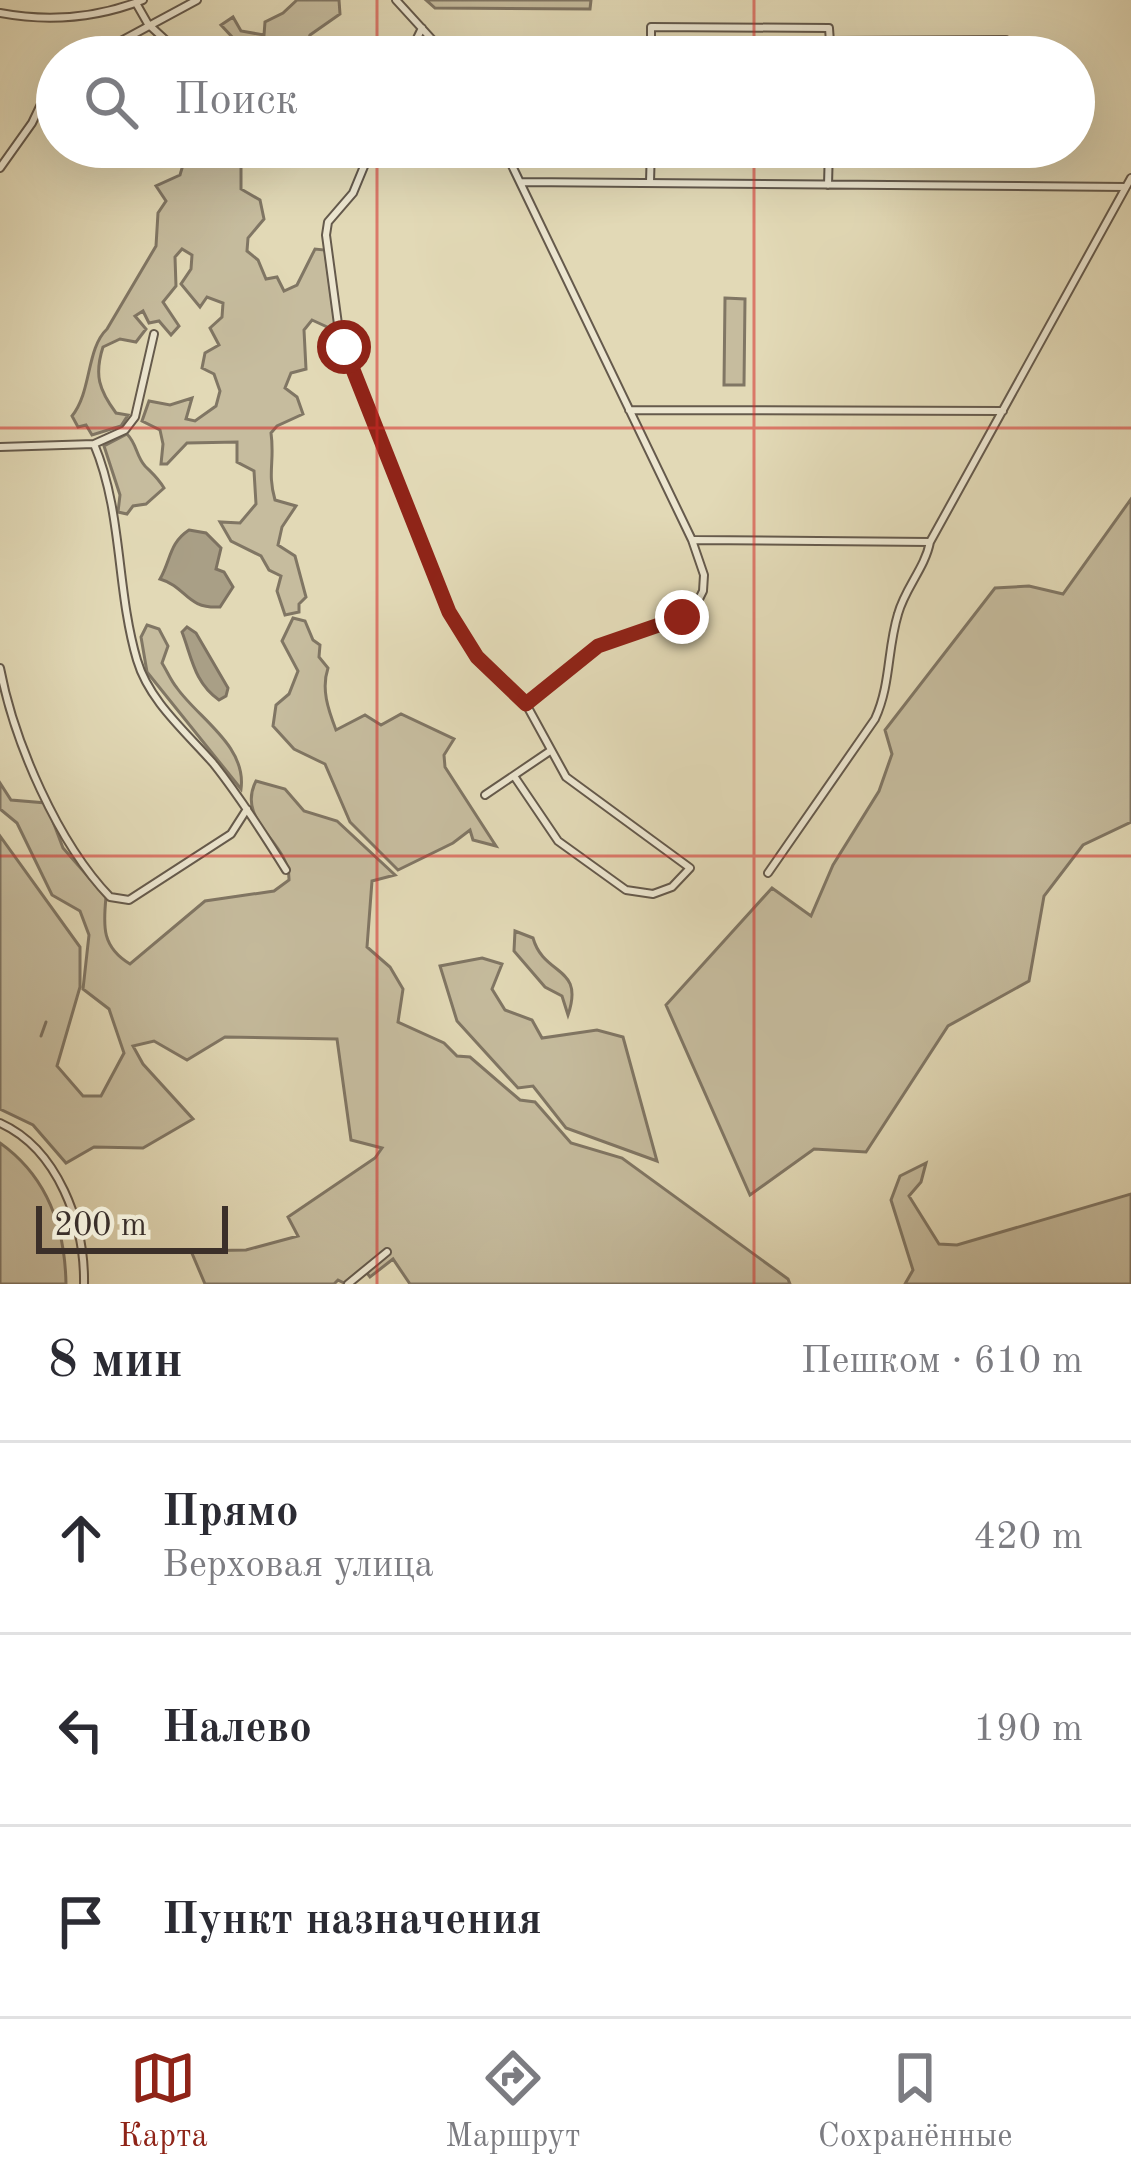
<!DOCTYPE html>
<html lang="ru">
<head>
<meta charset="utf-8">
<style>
	:root { --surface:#fff; --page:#f7f7f7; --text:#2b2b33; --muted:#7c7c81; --line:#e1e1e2; --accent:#8f2418 }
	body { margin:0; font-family:"Old Standard TT",serif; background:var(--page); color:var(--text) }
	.scale { position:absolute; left:36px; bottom:30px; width:192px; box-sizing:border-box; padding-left:12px; border:6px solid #3b2f29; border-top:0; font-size:33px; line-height:42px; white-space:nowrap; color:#3b2f29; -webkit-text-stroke:9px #ece6d0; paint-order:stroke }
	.stop { position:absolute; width:36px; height:36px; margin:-27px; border:9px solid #8f2418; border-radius:50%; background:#fff }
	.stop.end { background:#8f2418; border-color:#fff; box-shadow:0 3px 12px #0008 }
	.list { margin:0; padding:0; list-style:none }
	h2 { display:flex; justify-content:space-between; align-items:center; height:156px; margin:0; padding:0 48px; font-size:51px }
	h2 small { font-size:39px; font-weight:400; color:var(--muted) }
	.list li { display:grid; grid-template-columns:78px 1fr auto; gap:36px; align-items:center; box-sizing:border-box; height:192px; padding:0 48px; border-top:3px solid var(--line) }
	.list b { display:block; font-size:45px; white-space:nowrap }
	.list p { margin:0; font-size:39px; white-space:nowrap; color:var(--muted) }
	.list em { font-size:39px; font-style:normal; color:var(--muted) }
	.icon { flex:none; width:66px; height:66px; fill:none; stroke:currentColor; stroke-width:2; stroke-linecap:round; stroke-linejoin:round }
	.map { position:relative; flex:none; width:1131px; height:1284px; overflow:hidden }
	.search { position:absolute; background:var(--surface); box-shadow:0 12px 48px #0002; left:36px; right:36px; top:36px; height:132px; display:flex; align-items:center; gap:30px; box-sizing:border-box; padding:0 42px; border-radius:66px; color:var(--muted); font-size:45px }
	.sheet { height:732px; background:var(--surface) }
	nav { display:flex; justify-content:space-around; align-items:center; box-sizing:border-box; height:168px; border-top:3px solid var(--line); background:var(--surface); font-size:33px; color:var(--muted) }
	nav a { display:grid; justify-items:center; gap:6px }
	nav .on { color:var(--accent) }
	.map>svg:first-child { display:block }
	.green { fill:#c6bc9e; stroke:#807664; stroke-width:3 }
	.water { fill:#a99f86; stroke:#7d7261; stroke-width:3 }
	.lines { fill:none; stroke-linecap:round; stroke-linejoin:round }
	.stream { stroke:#7d7261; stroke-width:3 }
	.minor-casing { stroke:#655a4c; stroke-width:10 }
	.minor { stroke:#ece6d0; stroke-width:6 }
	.route { stroke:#8f2418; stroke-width:15 }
	.grid { fill:none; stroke:#d62828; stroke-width:3; stroke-opacity:0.55 }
</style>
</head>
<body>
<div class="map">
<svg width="1131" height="1284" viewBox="0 0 1131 1284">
	<rect width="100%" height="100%" fill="#e2d9b6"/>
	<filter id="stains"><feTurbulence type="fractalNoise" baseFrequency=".00167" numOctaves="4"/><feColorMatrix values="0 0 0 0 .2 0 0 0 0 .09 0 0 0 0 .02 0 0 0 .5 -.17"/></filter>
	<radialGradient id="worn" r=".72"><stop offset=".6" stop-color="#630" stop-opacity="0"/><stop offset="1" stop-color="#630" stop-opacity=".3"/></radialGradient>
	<path class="green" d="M297,0H339L340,14L310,35L302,57H246L247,53L221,25L233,17L241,31L264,35L265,22L283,13Z
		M426,0H591L590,9L435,8Z
		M182,147H251L250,159L241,166V189L260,200L264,219L248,238L247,251L258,260L266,279L277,277L284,291L297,285L315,249L325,250L336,331L312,320L304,330L306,369L291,373L285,388L297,397L303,414L277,426L271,433C275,461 267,472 275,500L296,506L282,527L278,545L295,556L306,597L299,604V612L285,615L277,591L281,576L269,570L261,556L231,541L220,522L240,523L256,504L254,471L237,462V442L187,443L167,464H161L163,444L160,430L142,421L149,401L170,405L192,398L186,419L195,421L216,406L220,391L214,374L202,368L205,353L219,345L210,328L222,317L223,303L207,297L200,307L181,284L191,269L192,255L182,249L175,257L176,286L163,302L179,326L171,335L159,321L149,323L143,311L135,316L146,329L136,342L120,339L103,347C94,375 99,390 116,413L128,415L121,426L92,435L86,425L78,427L72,416C92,391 86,349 107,329L156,246L158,213L166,201L156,186L180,175L186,155Z
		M725,298L745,299L744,385H724Z
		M127,434C137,444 136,456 145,466C153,474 158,478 164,488L146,504L133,506L127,514L118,512L120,495L104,446Z
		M1131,499V822L1083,845L1044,896L1029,981L948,1026L866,1152L814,1149L750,1195L666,1005L772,888L811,916L833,865L879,791L892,754L885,730L995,588L1029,586L1063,594Z
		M293,618L305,621L313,640L320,645L319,657L328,668C321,689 328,709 336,730L365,715L381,725L401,714L454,739L444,755L445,767L496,846L473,840L470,830L453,843L398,870L350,822L325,764L294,749L273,726L276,705L289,694L298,671L282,641Z
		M147,625L159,629L168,646L162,663C167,671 171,681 177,688C198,718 247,746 241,789L147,672L141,637Z
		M256,781L285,789L304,811L337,821L395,875L372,881L367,947L390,967L403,989L398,1022L444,1043L457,1056L470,1057L520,1100L535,1102L571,1143L622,1158L788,1279L790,1284H410L393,1259L370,1277L363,1268L344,1283L338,1280L334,1284H205L191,1251L246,1250L298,1236L288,1217L375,1158L382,1148L351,1140L337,1039L225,1037L187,1060L154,1041L133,1046L143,1064L193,1119L143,1148L94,1147L66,1163L33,1125L0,1109V836L80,947V987L57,1066L83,1096H101L124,1053L109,1009L83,989L89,935L80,911L52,895L17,823L0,809V783L11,800L46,803L63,848L106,897C103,927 102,947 130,964L205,901L274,891L289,880C290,841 235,822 256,781Z
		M515,931L533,938C544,977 585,965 568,1015L562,996L545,987L514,951Z
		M482,958L502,964L492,989L505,1010L532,1020L542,1038L597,1030L623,1037L657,1161L566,1128L533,1086L518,1088L457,1021L440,966Z
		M0,1143C48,1177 65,1227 66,1284H0Z
		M926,1163L921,1182L909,1196L939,1244L957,1245L1131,1194V1284H905L913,1270L891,1200L900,1176Z"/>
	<path class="water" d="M189,530L206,533L221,548L216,569L224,572L233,587L220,607C186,609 187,587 160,579C171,560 169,543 189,530Z
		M187,627L196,633L228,688L226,696L219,700C194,682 192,658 182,632Z"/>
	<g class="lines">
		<path class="stream" d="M41,1036L46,1022"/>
		<defs>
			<path id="minor" d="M396,0L448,57
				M136,3L148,24L184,57
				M0,13C48,22 97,18 143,0
				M831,41L1006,40
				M76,57L110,47L197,0
				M408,57L422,28
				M651,57V27L829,28L831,57
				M372,147L353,193L328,222L326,235L340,339L449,612L477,657L526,704L566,777L690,868L672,887L653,894L626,890L558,841L514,776
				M503,147L692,540L704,575L703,591L696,605L682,617L598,646L526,704
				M0,168L32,123L57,71
				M521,182L1126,187
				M650,182L651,147
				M828,185L829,147
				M629,410L1003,411
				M94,444L125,430L135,417L154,334
				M0,447L94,444C123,513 116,589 137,660C149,701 186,732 213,763C240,797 263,833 286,870
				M694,540L930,542
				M0,668C14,742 58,843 110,897L129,900L231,834L247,809
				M485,795L550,751
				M768,873L875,719C891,684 887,650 898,614C905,588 925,568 930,542L1131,178
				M0,1123C58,1149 85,1224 84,1284
				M348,1284L387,1252"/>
		</defs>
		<use href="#minor" class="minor-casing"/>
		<use href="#minor" class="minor"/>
	</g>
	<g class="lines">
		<path class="route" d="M344,347L449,612L477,657L526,704L598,646L682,617"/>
	</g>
	<path class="grid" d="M377,0V57M754,0V57M377,147V1284M754,147V1284M0,428H1131M0,856H1131"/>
	<rect width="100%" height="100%" filter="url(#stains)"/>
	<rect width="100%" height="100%" fill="url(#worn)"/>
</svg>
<div class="scale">200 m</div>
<div class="stop" style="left:344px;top:347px"></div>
<div class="stop end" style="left:682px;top:617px"></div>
<div class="search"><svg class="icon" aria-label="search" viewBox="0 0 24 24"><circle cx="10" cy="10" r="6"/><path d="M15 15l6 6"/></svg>Поиск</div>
</div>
<section class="sheet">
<h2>8 мин<small>Пешком · 610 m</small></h2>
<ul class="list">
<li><svg class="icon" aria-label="ahead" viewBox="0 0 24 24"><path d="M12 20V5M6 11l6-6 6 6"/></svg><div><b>Прямо</b><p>Верховая улица</p></div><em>420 m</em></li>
<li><svg class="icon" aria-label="left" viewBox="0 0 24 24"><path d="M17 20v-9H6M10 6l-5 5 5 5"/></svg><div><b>Налево</b></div><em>190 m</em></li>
<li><svg class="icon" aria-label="arrive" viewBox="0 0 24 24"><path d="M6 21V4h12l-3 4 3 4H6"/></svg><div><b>Пункт назначения</b></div></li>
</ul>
</section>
<nav>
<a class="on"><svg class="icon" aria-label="map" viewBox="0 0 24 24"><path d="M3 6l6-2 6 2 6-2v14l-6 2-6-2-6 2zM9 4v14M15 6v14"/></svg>Карта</a>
<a><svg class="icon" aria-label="directions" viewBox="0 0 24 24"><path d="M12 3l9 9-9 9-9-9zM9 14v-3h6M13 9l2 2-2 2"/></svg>Маршрут</a>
<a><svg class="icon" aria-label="saved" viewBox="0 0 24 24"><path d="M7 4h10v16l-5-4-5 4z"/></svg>Сохранённые</a>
</nav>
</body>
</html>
